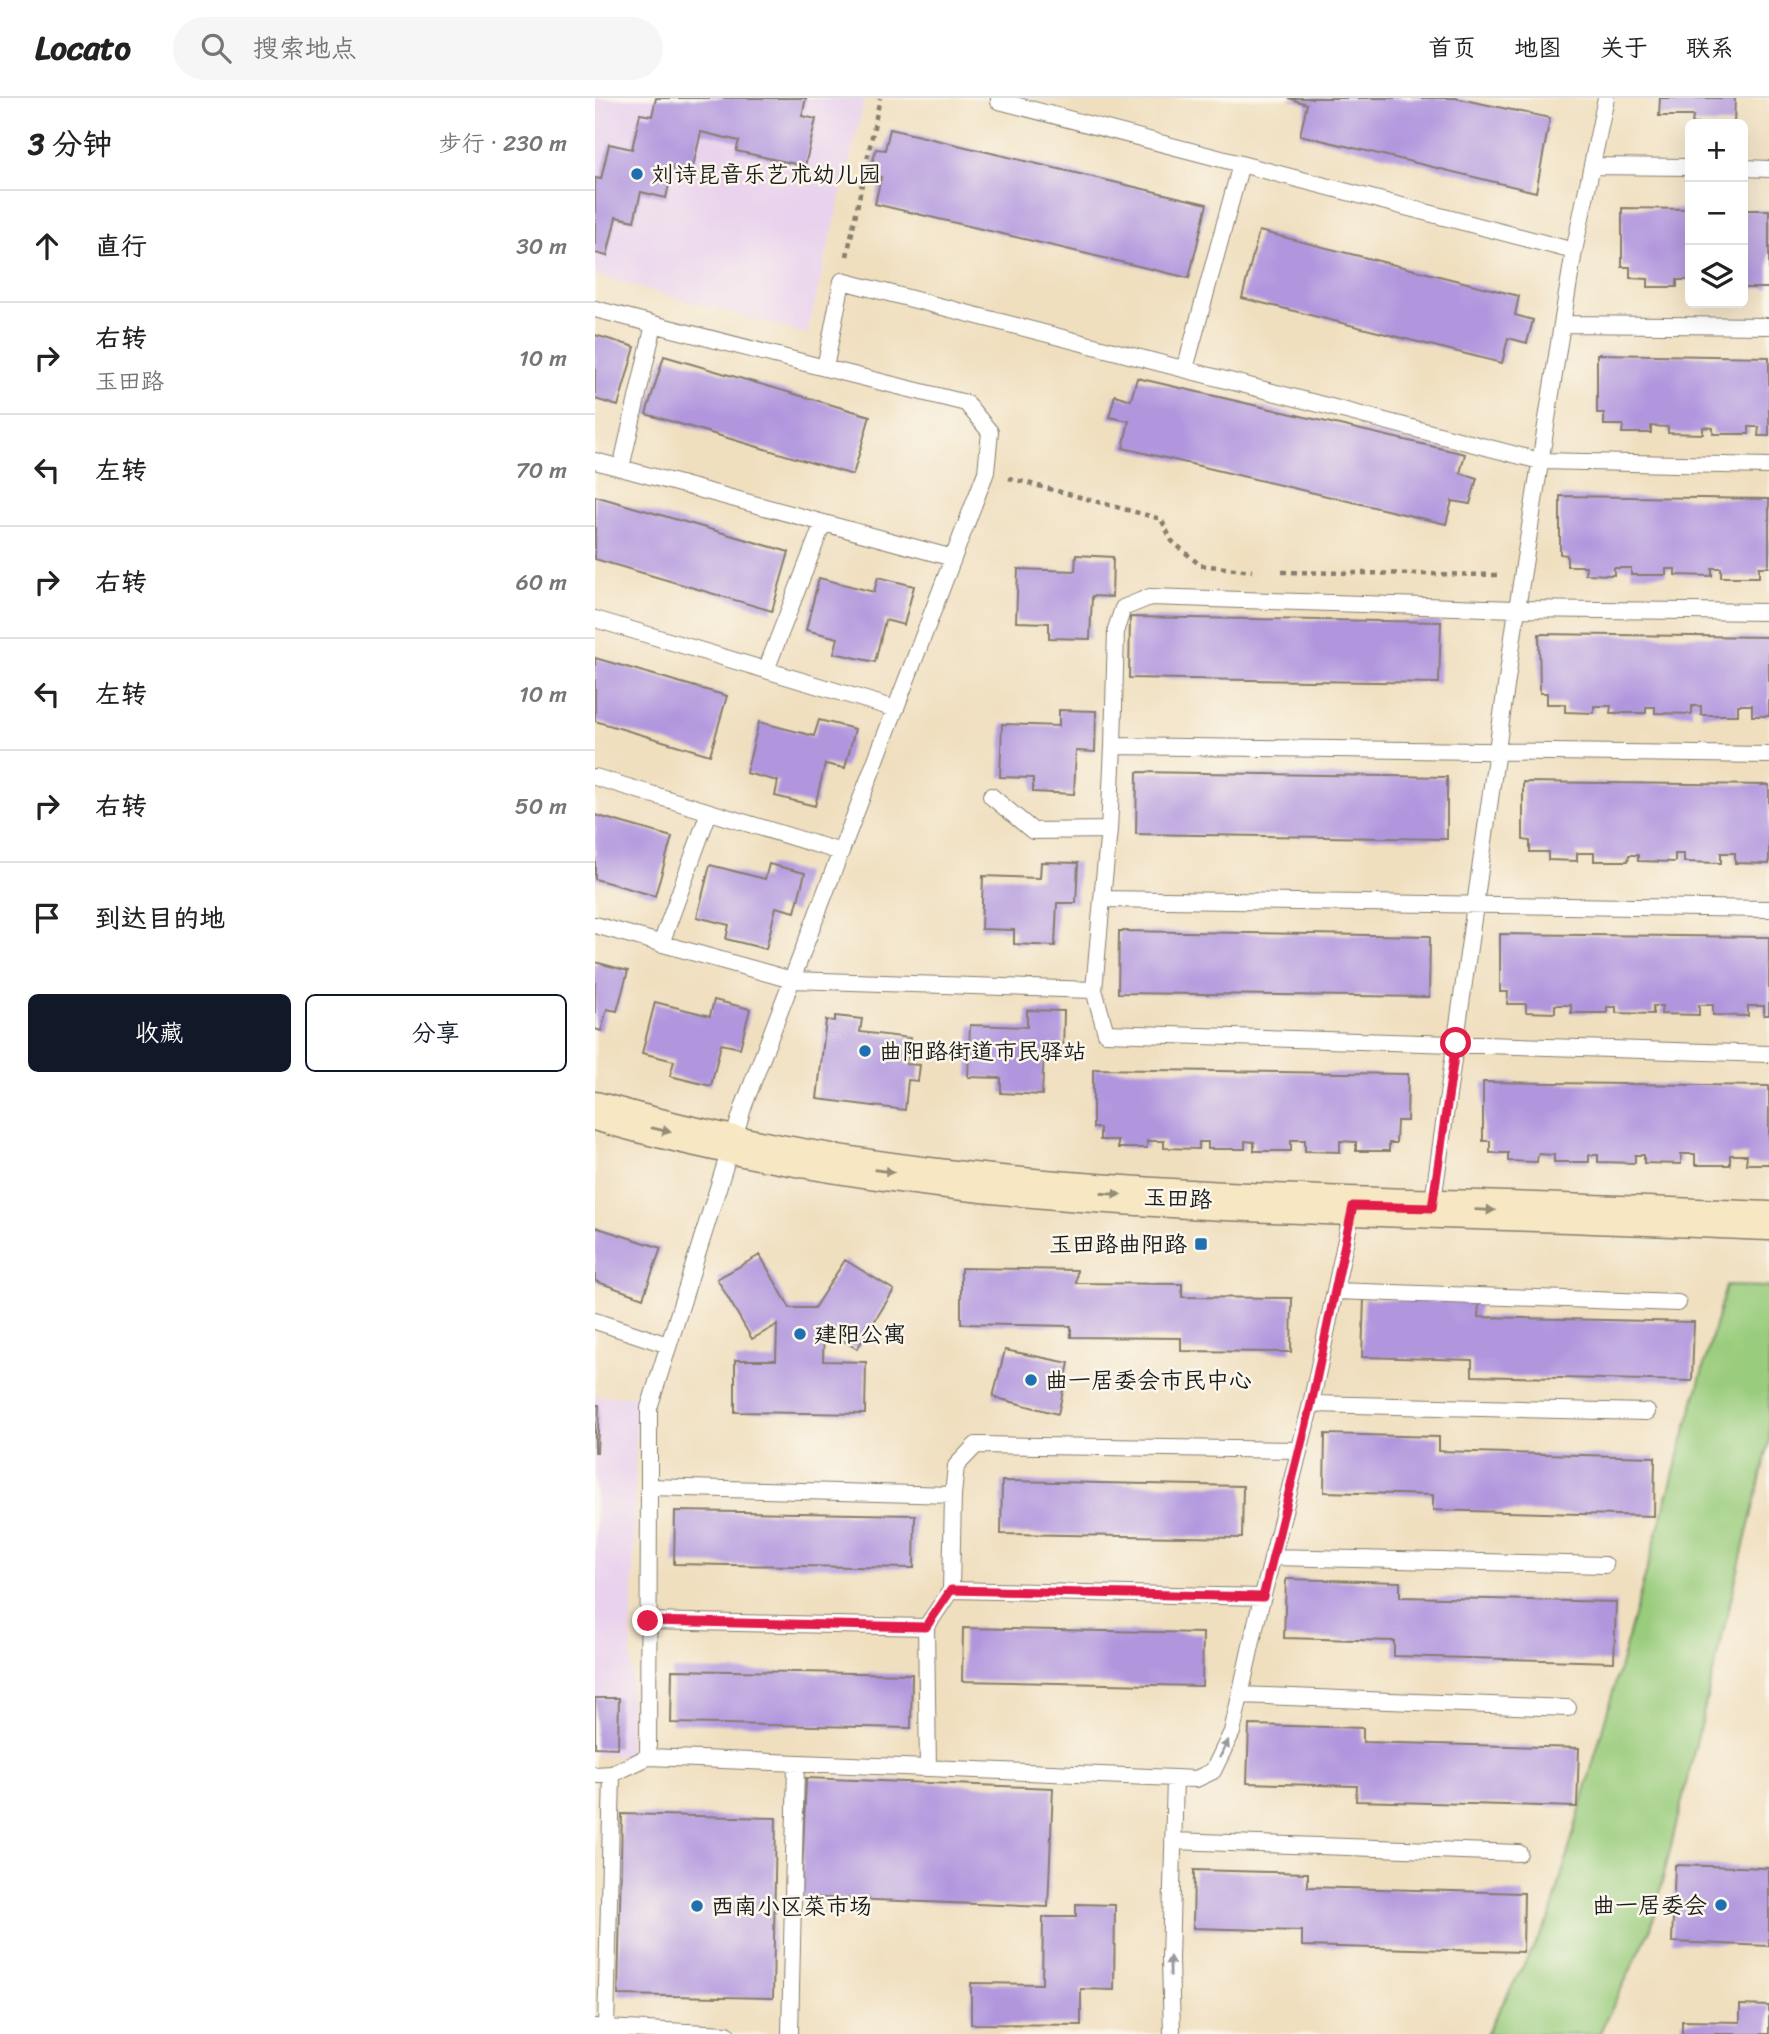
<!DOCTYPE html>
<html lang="zh">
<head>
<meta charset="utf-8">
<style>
	:root { --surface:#fff; --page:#f6f6f6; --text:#222; --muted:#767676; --line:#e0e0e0; --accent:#111827 }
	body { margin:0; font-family:Sriracha,"LXGW WenKai TC",sans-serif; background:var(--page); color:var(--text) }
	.controls { position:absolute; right:21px; top:21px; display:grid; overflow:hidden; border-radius:10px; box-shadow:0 7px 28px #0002 }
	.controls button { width:63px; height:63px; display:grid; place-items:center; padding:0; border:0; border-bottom:2px solid var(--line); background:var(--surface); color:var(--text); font:35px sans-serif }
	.stop { position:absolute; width:21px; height:21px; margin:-16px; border:5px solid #e11d48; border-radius:50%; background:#fff }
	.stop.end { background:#e11d48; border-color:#fff; box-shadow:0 2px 7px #0008 }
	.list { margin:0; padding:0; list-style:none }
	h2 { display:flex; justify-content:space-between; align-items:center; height:91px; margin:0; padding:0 28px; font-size:30px }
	h2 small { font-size:23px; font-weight:400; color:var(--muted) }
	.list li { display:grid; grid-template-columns:46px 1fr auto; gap:21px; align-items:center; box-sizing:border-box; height:112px; padding:0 28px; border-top:2px solid var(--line) }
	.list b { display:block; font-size:26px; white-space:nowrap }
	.list p { margin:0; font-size:23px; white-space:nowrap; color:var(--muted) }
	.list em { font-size:23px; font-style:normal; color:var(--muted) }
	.actions { display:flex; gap:14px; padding:21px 28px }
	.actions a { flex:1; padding:16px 0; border:2px solid var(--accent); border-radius:10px; text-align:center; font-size:24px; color:var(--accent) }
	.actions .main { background:var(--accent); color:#fff }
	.icon { flex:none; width:38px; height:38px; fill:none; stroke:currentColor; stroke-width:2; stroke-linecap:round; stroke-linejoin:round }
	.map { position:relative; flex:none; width:1174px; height:1936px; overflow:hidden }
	header { display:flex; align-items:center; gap:42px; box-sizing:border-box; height:98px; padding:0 35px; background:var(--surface); border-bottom:2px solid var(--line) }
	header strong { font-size:33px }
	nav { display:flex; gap:38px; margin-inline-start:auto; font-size:24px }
	.search { width:490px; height:63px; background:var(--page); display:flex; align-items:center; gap:18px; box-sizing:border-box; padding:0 24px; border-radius:38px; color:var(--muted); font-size:26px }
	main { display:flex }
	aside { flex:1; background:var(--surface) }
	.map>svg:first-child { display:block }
	.built { fill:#e9d2ed }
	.green { fill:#99cc7c; stroke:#5a744c; stroke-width:2 }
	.building { fill:#b196de }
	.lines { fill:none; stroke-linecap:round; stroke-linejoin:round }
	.lane-casing { stroke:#867e6e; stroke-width:18 }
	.secondary-casing { stroke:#867e6e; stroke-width:41 }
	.path { stroke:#867e6e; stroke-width:4.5; stroke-dasharray:5 5; stroke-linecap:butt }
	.lane { stroke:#fff; stroke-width:16 }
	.secondary { stroke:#f7e8c3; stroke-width:38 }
	.oneway { fill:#948c78 }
	.oneway2 { fill:#999 }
	.route { stroke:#e11d48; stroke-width:9 }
	.poi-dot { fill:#1f6fb2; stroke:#fbf7ec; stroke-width:2.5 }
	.labels { text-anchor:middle; stroke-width:5; stroke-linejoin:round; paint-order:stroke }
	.poi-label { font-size:23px; fill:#1c1c1c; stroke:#fbf7ec; text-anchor:start }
	.street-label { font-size:23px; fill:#1c1c1c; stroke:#fbf7ec }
</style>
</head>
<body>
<header>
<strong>Locato</strong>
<div class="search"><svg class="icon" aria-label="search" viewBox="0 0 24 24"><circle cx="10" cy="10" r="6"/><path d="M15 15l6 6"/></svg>搜索地点</div>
<nav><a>首页</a><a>地图</a><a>关于</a><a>联系</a></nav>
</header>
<main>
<aside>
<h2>3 分钟<small>步行 · 230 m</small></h2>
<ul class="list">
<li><svg class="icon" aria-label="ahead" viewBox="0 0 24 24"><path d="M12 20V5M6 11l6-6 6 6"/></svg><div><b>直行</b></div><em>30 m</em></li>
<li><svg class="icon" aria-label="right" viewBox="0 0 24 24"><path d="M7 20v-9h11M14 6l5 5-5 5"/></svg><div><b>右转</b><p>玉田路</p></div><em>10 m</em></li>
<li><svg class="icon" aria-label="left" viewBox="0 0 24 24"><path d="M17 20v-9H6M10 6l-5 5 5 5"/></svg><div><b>左转</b></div><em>70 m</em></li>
<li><svg class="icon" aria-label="right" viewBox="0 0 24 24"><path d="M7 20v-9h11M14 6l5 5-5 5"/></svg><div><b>右转</b></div><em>60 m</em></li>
<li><svg class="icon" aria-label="left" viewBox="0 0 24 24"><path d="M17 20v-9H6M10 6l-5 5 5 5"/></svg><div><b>左转</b></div><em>10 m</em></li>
<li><svg class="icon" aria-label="right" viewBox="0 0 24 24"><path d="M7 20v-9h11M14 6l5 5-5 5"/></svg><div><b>右转</b></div><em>50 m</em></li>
<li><svg class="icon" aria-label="arrive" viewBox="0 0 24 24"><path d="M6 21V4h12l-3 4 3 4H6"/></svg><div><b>到达目的地</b></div></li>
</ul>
<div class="actions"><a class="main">收藏</a><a>分享</a></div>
</aside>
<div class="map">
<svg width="1174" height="1936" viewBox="0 0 1174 1936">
	<rect width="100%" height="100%" fill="#fbf7ec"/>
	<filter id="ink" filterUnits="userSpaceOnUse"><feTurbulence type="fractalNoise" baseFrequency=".0143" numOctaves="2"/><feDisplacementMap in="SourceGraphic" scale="14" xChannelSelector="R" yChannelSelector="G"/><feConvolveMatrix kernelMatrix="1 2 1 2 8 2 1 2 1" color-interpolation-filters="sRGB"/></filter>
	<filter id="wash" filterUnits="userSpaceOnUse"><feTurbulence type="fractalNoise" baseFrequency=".00686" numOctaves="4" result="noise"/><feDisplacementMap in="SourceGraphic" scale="28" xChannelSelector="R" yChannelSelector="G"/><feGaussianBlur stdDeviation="1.57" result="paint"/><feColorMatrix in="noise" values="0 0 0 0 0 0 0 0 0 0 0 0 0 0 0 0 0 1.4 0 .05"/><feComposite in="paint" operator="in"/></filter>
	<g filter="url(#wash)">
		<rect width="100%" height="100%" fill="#f0dfbf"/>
		<path class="built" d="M0,0H270L212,236L0,177Z
			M0,1298H42L34,1658L0,1657Z"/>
		<path class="green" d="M1131,1188L1174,1189V1345L1056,1830L1004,1936H891L955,1819Z"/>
		<g id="blocks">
			<path class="building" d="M61,0H211L207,18L221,21L210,68L141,53L144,43L106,34L97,73L78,69L71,100L46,94L39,123L21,119L12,158L0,155V80L6,81L14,46L37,51L45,16L57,18Z
				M693,0H860L955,20L941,94L705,37L712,6Z
				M1065,0H1140L1139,26H1097L1098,18H1064Z
				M295,31L612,106L594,180L280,106L286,79L274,77L281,51L290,52Z
				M1027,110L1095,111V182H1082V189H1053V181L1035,180V169H1027Z
				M1148,112H1174V190H1148Z
				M664,133L924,198L920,217L938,222L932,245L913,240L907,265L647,200Z
				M0,237L40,249L23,308L0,301Z
				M1002,256L1174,259V338H1163L1164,329H1154V336H1118V330L1108,329V336L1073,335V329L1056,328V335H1027L1028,327H1009V315H1002Z
				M69,258L275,318L258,377L51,316Z
				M542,280L870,356L865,375L882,380L875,406L857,403L851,426L528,350L534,323L514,319L520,297L536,302Z
				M0,398L194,454L177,513L0,461Z
				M965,398L1174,401V469H1164V479H1126V470H1117V478L1080,477V471H1071V477H1036V470H1019V477L990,476L991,468H972V457L965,456Z
				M481,457L518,459L517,499L497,498L495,541L454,540V525L421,524L423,471L480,473Z
				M283,479L319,488L309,527L290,522L280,564L239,555L243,540L211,532L224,480L279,494Z
				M535,519L846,524L844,585L534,580Z
				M944,536L1174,539V618H1157V607H1143V617H1106V608H1097V616L1060,615V609H1051V615H1015L1016,608H999V615L970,614V606H952V595H945Z
				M0,560L132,598L115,657L0,623Z
				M464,612L501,613L500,654L481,653L479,696L438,694V680L405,679L407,626L464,628Z
				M224,622L260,631L250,670L230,666L220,708L180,698L183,683L151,675L164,624L219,638Z
				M542,674L852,679V741L541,736Z
				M928,684L1174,687V766L1140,765V755H1126V765L1089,764V756H1080V764L1043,763V757H1034L1033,763H999V755H982V763L953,762V754H935V743L928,742Z
				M0,717L77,739L60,798L0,781Z
				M446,764L483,765L481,805H462L460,848L419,846V832L386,831L388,778L445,780Z
				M174,766L210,775L200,814L181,809L171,851L131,841L134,827L102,819L115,767L170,781Z
				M524,833L835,838L834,899L523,895Z
				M905,836L1174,839V917H1169V908H1153V918L1118,917V907H1104V917L1066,916L1067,908H1058V916L1021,915V909H1012V915H976V907H960V915L931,914V906H912L913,894H905Z
				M0,864L33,873L22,913L12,911L6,933L0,931Z
				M119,902L155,911L145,950L126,946L116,988L75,978L79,963L47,955L60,904L115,918Z
				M432,912L469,913L468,954L449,953L447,997L406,995V980L373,979L375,927L432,929Z
				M240,918L267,921L265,934L315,940L311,966L325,967L323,983L313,982L310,1012L222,1001L231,922L240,923Z
				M498,971L813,976L812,1023H802L801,1045H794V1053H761V1044L745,1043V1054L710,1053V1042H696V1053H659V1044L650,1043V1051H613V1044H604V1051L569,1050V1043H552V1050H523V1042H505V1030H498Z
				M888,984L1174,988V1066H1151L1152,1057H1135V1067H1100V1056H1086V1066L1049,1065V1057H1040V1065L1003,1064V1057H994V1064H959V1057L943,1056L942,1064L913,1063V1055H895V1043H888Z
				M0,1129L66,1150L48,1200L0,1183Z
				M165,1157L195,1210H219L250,1162L299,1192L262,1251L229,1231L228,1263L271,1264L270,1316L140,1314V1262H181L182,1227L157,1241L122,1181Z
				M366,1170L482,1172L481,1185L587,1186V1199L697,1200L696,1254L586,1253V1240L476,1239V1228L366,1226Z
				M769,1201L884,1204L883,1219L1099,1224L1097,1283L877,1278V1262L767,1259Z
				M410,1252L474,1265L463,1316L398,1299Z
				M0,1307H4L2,1354H0Z
				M730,1336L844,1339V1353L1060,1359L1059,1418L838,1412V1397L729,1394Z
				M407,1383L648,1388L647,1440L406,1436Z
				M80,1413L320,1417L319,1470L79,1466Z
				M691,1481L805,1484V1499L1021,1504L1019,1564L799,1558V1543L689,1540Z
				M368,1530L608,1535L607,1588L367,1583Z
				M77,1572L317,1576L316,1630L76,1625Z
				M0,1600H24L23,1650L0,1649Z
				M654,1627L768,1630V1644L984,1650L982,1709L761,1703L762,1688L652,1685Z
				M211,1680L458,1690L453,1809L206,1799Z
				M27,1716L181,1720L178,1900L23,1897Z
				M1080,1767L1174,1770V1848L1077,1844Z
				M599,1772L713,1775V1789L929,1795L928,1854L707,1848V1833L598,1830Z
				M481,1806L520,1807L519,1892L486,1891V1927L376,1926V1885L447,1886L448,1819H481Z
				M1145,1907L1174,1908V1936H1087V1923L1145,1924Z"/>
		</g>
	</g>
	<g filter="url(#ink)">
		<use href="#blocks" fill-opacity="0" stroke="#867e6e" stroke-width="2"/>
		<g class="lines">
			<defs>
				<path id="lane" d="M404,0V3L979,153
					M997,68L1095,69
					M1148,70L1174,71
					M0,211L230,270
					M967,226L1174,228
					M590,271L646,66
					M0,363L358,460
					M26,370L59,226
					M1174,514L922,511L555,499L528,510L521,531L518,648L1174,657
					M0,521L301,611
					M171,572L228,425
					M0,679L246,754
					M396,698L438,733L514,732L518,648
					M514,732L507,801L1174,811
					M507,801L499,892L511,935L1174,956
					M0,827L197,882L499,892
					M66,846L114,714
					M837,1110L922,511L967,226L979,153L1011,0
					M740,1193L1083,1205
					M0,1223L73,1247
					M716,1306L1052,1314
					M704,1352L381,1347L361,1368L358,1397L54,1389V1310L149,1007L391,374L395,334L371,305L230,270L247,183L945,363L1174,368
					M54,1389L53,1659L333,1670
					M358,1397L356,1492L668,1499
					M677,1459L1010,1467
					M356,1492L331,1529L333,1670L580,1680
					M53,1523L331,1529
					M645,1597L973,1610
					M0,1677L17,1676L53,1659
					M578,1743L924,1755
					M0,1929L11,1930L17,1676
					M11,1930L132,1936
					M195,1936L201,1666
					M577,1936L575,1861L580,1680L601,1681L618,1673L637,1634L661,1525L716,1306L758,1108"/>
				<path id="secondary" d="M0,1013C264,1089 539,1101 812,1110C933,1113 1053,1118 1174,1123"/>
			</defs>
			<use href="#lane" class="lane-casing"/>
			<use href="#secondary" class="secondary-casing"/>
			<path class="path" d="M252,158L285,0
				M414,380L566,421L577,443L605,467L657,473
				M687,474L902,477"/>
			<use href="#lane" class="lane"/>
			<use href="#secondary" class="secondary"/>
		</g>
		<defs><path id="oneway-solid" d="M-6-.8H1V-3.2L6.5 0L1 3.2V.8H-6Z" transform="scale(1.75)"/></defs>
		<g class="oneway">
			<use href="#oneway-solid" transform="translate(66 1032) rotate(13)"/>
			<use href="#oneway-solid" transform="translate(289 1073) rotate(8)"/>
			<use href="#oneway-solid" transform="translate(516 1096) rotate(4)"/>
			<use href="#oneway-solid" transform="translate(890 1112) rotate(2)"/>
		</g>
		<g class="oneway2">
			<use href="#oneway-solid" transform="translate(629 1651) rotate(-64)"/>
			<use href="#oneway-solid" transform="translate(575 1868) rotate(-91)"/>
		</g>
	</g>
	<g class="lines" filter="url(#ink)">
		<path class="route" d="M53,1523L331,1529L356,1492L668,1499L716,1306L758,1108L837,1110L861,945"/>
	</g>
	<g class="poi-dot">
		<circle cx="42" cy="76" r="7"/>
		<circle cx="270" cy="953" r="7"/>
		<rect x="599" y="1139" width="14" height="14" rx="3.5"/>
		<circle cx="205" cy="1236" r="7"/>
		<circle cx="436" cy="1282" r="7"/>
		<circle cx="1126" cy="1807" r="7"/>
		<circle cx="102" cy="1808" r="7"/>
	</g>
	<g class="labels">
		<g class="poi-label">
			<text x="56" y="84">刘诗昆音乐艺术幼儿园</text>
			<text x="284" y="961">曲阳路街道市民驿站</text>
			<text x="592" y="1154" text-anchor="end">玉田路曲阳路</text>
			<text x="219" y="1244">建阳公寓</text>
			<text x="450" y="1290">曲一居委会市民中心</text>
			<text x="1112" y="1815" text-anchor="end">曲一居委会</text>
			<text x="116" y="1816">西南小区菜市场</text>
		</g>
		<g class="street-label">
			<text transform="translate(583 1100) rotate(3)" y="8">玉田路</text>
		</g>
	</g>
</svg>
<div class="controls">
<button>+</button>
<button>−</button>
<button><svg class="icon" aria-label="layers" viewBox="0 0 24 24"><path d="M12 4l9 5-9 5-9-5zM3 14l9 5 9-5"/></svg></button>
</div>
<div class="stop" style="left:861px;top:945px"></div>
<div class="stop end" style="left:53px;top:1523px"></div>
</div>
</main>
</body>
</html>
